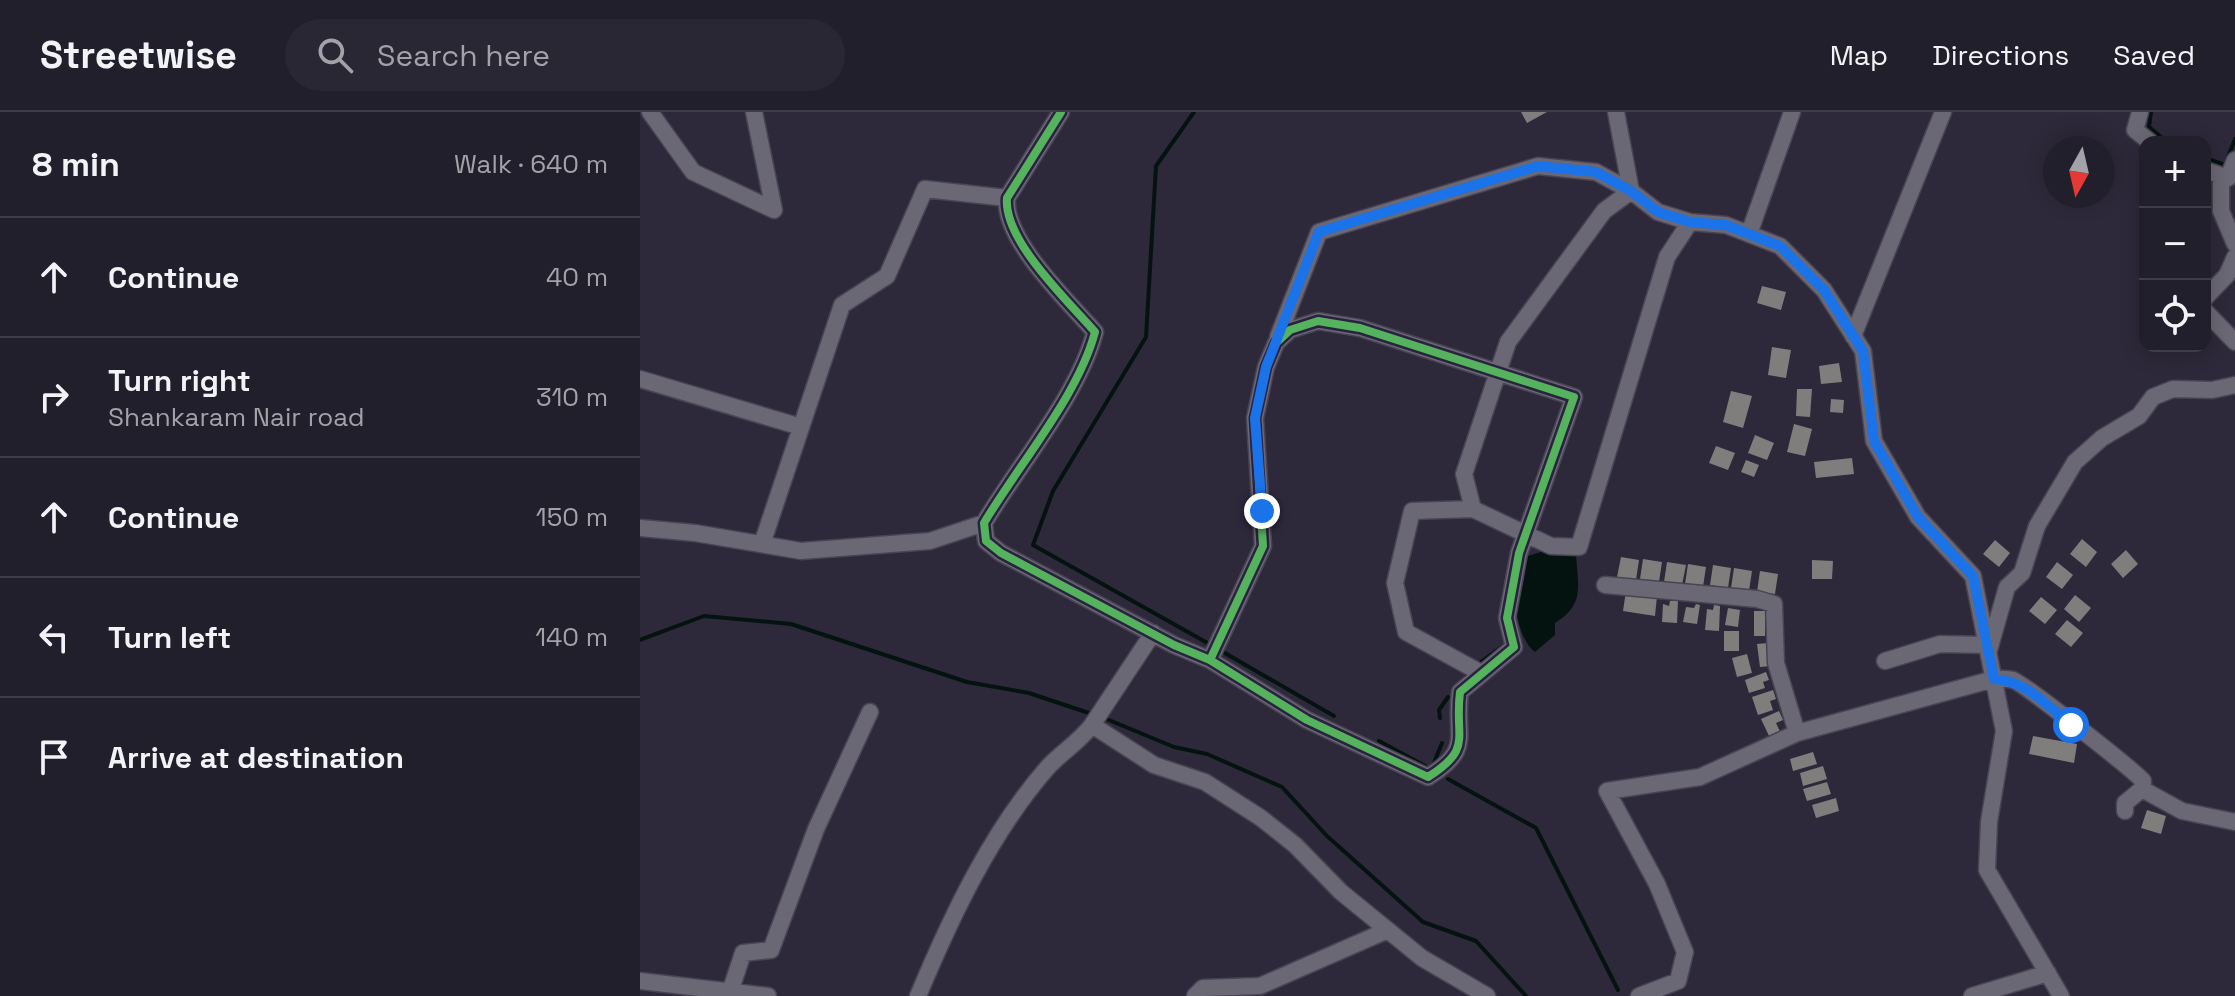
<!DOCTYPE html>
<html lang="en">
<head>
<meta charset="utf-8">
<style>
	:root { --surface:#221f2c; --page:#2a2734; --text:#f1f3f6; --muted:#a2a2a9; --line:#3f3d48 }
	body { margin:0; font-family:"Space Grotesk",sans-serif; background:var(--page); color:var(--text) }
	.controls { position:absolute; right:24px; top:24px; display:grid; overflow:hidden; border-radius:16px; box-shadow:0 4px 20px #0003 }
	.controls button { width:72px; height:72px; display:grid; place-items:center; padding:0; border:0; border-bottom:2px solid var(--line); background:var(--surface); color:var(--text); font:40px sans-serif }
	.compass { position:absolute; left:1403px; top:24px; width:72px; height:72px; border-radius:50%; background:var(--surface); box-shadow:0 4px 20px #0003; rotate:188deg }
	.stop { position:absolute; width:24px; height:24px; margin:-18px; border:6px solid #1a73e8; border-radius:50%; background:#fff }
	.stop.end { background:#1a73e8; border-color:#fff; box-shadow:0 2px 8px #0008 }
	.list { margin:0; padding:0; list-style:none }
	h2 { display:flex; justify-content:space-between; align-items:center; height:104px; margin:0; padding:0 32px; font-size:34px }
	h2 small { font-size:26px; font-weight:400; color:var(--muted) }
	.list li { display:grid; grid-template-columns:52px 1fr auto; gap:24px; align-items:center; box-sizing:border-box; height:120px; padding:0 32px; border-top:2px solid var(--line) }
	.list b { display:block; font-size:30px; white-space:nowrap }
	.list p { margin:0; font-size:26px; white-space:nowrap; color:var(--muted) }
	.list em { font-size:26px; font-style:normal; color:var(--muted) }
	.icon { flex:none; width:44px; height:44px; fill:none; stroke:currentColor; stroke-width:2; stroke-linecap:round; stroke-linejoin:round }
	.map { position:relative; flex:none; width:1595px; height:884px; overflow:hidden }
	header { display:flex; align-items:center; gap:48px; box-sizing:border-box; height:112px; padding:0 40px; background:var(--surface); border-bottom:2px solid var(--line) }
	header strong { font-size:38px }
	nav { display:flex; gap:44px; margin-inline-start:auto; font-size:28px }
	.search { width:560px; height:72px; background:var(--page); display:flex; align-items:center; gap:20px; box-sizing:border-box; padding:0 28px; border-radius:44px; color:var(--muted); font-size:30px }
	main { display:flex }
	aside { flex:1; background:var(--surface) }
	.map>svg:first-child { display:block }
	.water { fill:#041310 }
	.lines { fill:none; stroke-linecap:round; stroke-linejoin:round }
	.stream { stroke:#041310; stroke-width:4 }
	.building { fill:#7f7e7d }
	.minor-casing { stroke:#484453; stroke-width:19 }
	.minor { stroke:#6b6875; stroke-width:16 }
	.cycleway-casing { stroke:#2a2241; stroke-width:13 }
	.cycleway { stroke:#56b35d; stroke-width:8 }
	.route { stroke:#1a73e8; stroke-width:10 }
</style>
</head>
<body>
<header>
<strong>Streetwise</strong>
<div class="search"><svg class="icon" aria-label="search" viewBox="0 0 24 24"><circle cx="10" cy="10" r="6"/><path d="M15 15l6 6"/></svg>Search here</div>
<nav><a>Map</a><a>Directions</a><a>Saved</a></nav>
</header>
<main>
<aside>
<h2>8 min<small>Walk · 640 m</small></h2>
<ul class="list">
<li><svg class="icon" aria-label="ahead" viewBox="0 0 24 24"><path d="M12 20V5M6 11l6-6 6 6"/></svg><div><b>Continue</b></div><em>40 m</em></li>
<li><svg class="icon" aria-label="right" viewBox="0 0 24 24"><path d="M7 20v-9h11M14 6l5 5-5 5"/></svg><div><b>Turn right</b><p>Shankaram Nair road</p></div><em>310 m</em></li>
<li><svg class="icon" aria-label="ahead" viewBox="0 0 24 24"><path d="M12 20V5M6 11l6-6 6 6"/></svg><div><b>Continue</b></div><em>150 m</em></li>
<li><svg class="icon" aria-label="left" viewBox="0 0 24 24"><path d="M17 20v-9H6M10 6l-5 5 5 5"/></svg><div><b>Turn left</b></div><em>140 m</em></li>
<li><svg class="icon" aria-label="arrive" viewBox="0 0 24 24"><path d="M6 21V4h12l-3 4 3 4H6"/></svg><div><b>Arrive at destination</b></div></li>
</ul>
</aside>
<div class="map">
<svg width="1595" height="884" viewBox="0 0 1595 884">
	<rect width="100%" height="100%" fill="#2e293a"/>
	<path class="water" d="M907,438L936,443C938,474 945,493 915,511V523L895,540C879,529 871,487 877,467C879,459 885,451 888,444Z"/>
	<g class="lines">
		<path class="stream" d="M554,0L516,54L506,225L413,379L393,433L571,533
			M1511,0L1509,15L1527,30
			M1565,46L1585,53L1595,27
			M0,528L64,504L151,512L327,570L389,581L455,603
			M578,537L694,604
			M838,552L863,534
			M464,606L534,635L567,642L642,675L687,724L783,810L836,829L886,884
			M800,606L799,598L808,585
			M739,629L785,654
			M793,653L802,631
			M808,667L896,716L978,878"/>
	</g>
	<path class="building" d="M881,0H907L887,11Z
		M1122,174L1146,180L1141,198L1117,191Z
		M1132,235L1151,238L1146,266L1128,263Z
		M1199,251L1202,270L1181,272L1179,254Z
		M1157,277H1172L1170,305L1156,304Z
		M1091,279L1112,284L1103,316L1083,310Z
		M1191,287L1204,288L1203,301L1190,300Z
		M1154,312L1172,317L1165,344L1147,340Z
		M1115,323L1134,331L1127,348L1108,341Z
		M1076,334L1095,341L1088,358L1069,351Z
		M1212,346L1214,362L1176,366L1174,350Z
		M1106,348L1119,353L1114,365L1101,360Z
		M1442,427L1457,440L1446,455L1430,442Z
		M1355,428L1370,441L1359,455L1343,442Z
		M1486,438L1498,452L1483,466L1471,452Z
		M981,445L999,448L996,468L977,465Z
		M1003,447L1022,450L1019,470L1000,467Z
		M1172,448L1193,449L1192,467H1172Z
		M1027,450L1046,453L1042,473L1024,470Z
		M1417,450L1433,463L1422,477L1406,465Z
		M1048,452L1066,455L1063,475L1045,472Z
		M1073,453L1091,456L1088,476L1070,473Z
		M1094,456L1112,459L1109,479L1091,476Z
		M1120,459L1138,462L1135,482L1117,480Z
		M986,479L1017,484L1015,504L983,499Z
		M1435,483L1451,496L1439,510L1424,497Z
		M1401,485L1417,498L1405,512L1389,499Z
		M1030,489H1038L1037,511L1022,510L1023,492L1029,494Z
		M1056,492L1060,493L1057,512L1043,510L1046,495L1054,496Z
		M1074,493L1080,494L1079,519L1065,518L1067,497L1073,498Z
		M1088,496L1100,498L1098,515L1085,513Z
		M1114,499H1125V524H1114Z
		M1427,508L1443,521L1431,535L1415,522Z
		M1084,519H1099V539H1084Z
		M1128,531L1131,554L1120,555L1117,532Z
		M1107,542L1112,561L1097,565L1092,546Z
		M1126,560L1129,568L1123,570L1125,576L1109,581L1105,568Z
		M1133,578L1136,587L1130,589L1133,598L1118,603L1112,585Z
		M1139,599L1143,608L1136,611L1141,622L1130,626L1121,607Z
		M1393,624L1437,632L1434,651L1389,642Z
		M1173,640L1177,652L1153,659L1150,647Z
		M1183,654L1187,667L1163,674L1160,661Z
		M1187,670L1191,682L1167,689L1163,677Z
		M1196,686L1199,699L1176,706L1172,693Z
		M1507,698L1526,704L1521,722L1501,716Z"/>
	<g class="lines">
		<defs>
			<path id="minor" d="M10,0L53,60L134,98L114,0
				M421,0L367,86C363,128 428,189 455,220C438,284 379,352 344,411L346,429L361,441L534,533L570,548L667,608L788,665C834,636 814,626 820,580L874,535L867,506L879,441L934,285L720,216L678,209L650,218L636,231L626,255L615,306L623,434L570,548
				M976,0L991,79L1018,100L1050,110L1086,113L1140,134L1184,178L1223,239L1234,329L1278,405L1333,464L1364,619L1349,710L1347,758L1421,884
				M1500,0L1495,18L1510,30
				M1565,58L1588,66L1595,48
				M1581,64V99L1595,132
				M1109,122L1152,0
				M1565,186L1587,163L1595,145
				M1565,199L1595,230
				M1213,224L1303,0
				M638,225L679,120L898,54L956,60L991,79L964,99L868,230L824,362L833,397L772,399L755,471L766,520L841,561
				M0,267L161,315
				M833,397L911,434L939,435L1027,145L1050,110
				M0,416L55,421L161,439L290,429L344,411
				M122,432L202,193L247,164L285,77L367,86
				M965,473L1117,487L1134,492L1136,551L1157,621
				M1349,538L1367,475L1382,461L1397,414L1435,350L1462,326L1499,304L1513,285L1533,277L1572,278L1595,273
				M1245,549L1300,532L1347,533
				M452,613L513,521
				M1502,677L1542,699L1595,710
				M0,869L128,884
				M90,880L103,841L131,838L176,717L230,600
				M278,884C311,805 351,720 408,655C422,640 439,630 452,613L514,653L565,670L621,706L655,733L701,780L782,846L847,884
				M555,884L563,876L620,874L748,818
				M999,884L1038,869L1045,840L1017,772L967,679L1060,665L1157,621L1354,567C1359,567 1367,566 1373,568C1382,570 1496,660 1503,669L1502,677L1485,691V699
				M1332,884L1408,861"/>
		</defs>
		<use href="#minor" class="minor-casing"/>
		<use href="#minor" class="minor"/>
		<defs>
			<path id="cycleway" d="M421,0L367,86C363,128 428,189 455,220C438,284 379,352 344,411L346,429L361,441L534,533L570,548L667,608L788,665C834,636 814,626 820,580L874,535L867,506L879,441L934,285L720,216L678,209L650,218L636,231L626,255L615,306L623,434L570,548"/>
		</defs>
		<use href="#cycleway" class="cycleway-casing"/>
		<use href="#cycleway" class="cycleway"/>
	</g>
	<g class="lines">
		<path class="route" d="M622,399L615,306L626,255L679,120L898,54L956,60L991,79L1018,100L1050,110L1086,113L1140,134L1184,178L1223,239L1234,329L1278,405L1333,464L1354,567C1387,569 1406,593 1431,613"/>
	</g>
</svg>
<div class="controls">
<button>+</button>
<button>−</button>
<button><svg class="icon" aria-label="locate" viewBox="0 0 24 24"><circle cx="12" cy="12" r="6"/><path d="M12 2v4M12 18v4M2 12h4M18 12h4"/></svg></button>
</div>
<svg class="compass" viewBox="-18 -18 36 36"><path d="M0-13l5 13h-10z" fill="#e53935"/><path d="M0 13l5-13h-10z" fill="#a2a2a9"/></svg>
<div class="stop" style="left:1431px;top:613px"></div>
<div class="stop end" style="left:622px;top:399px"></div>
</div>
</main>
</body>
</html>
